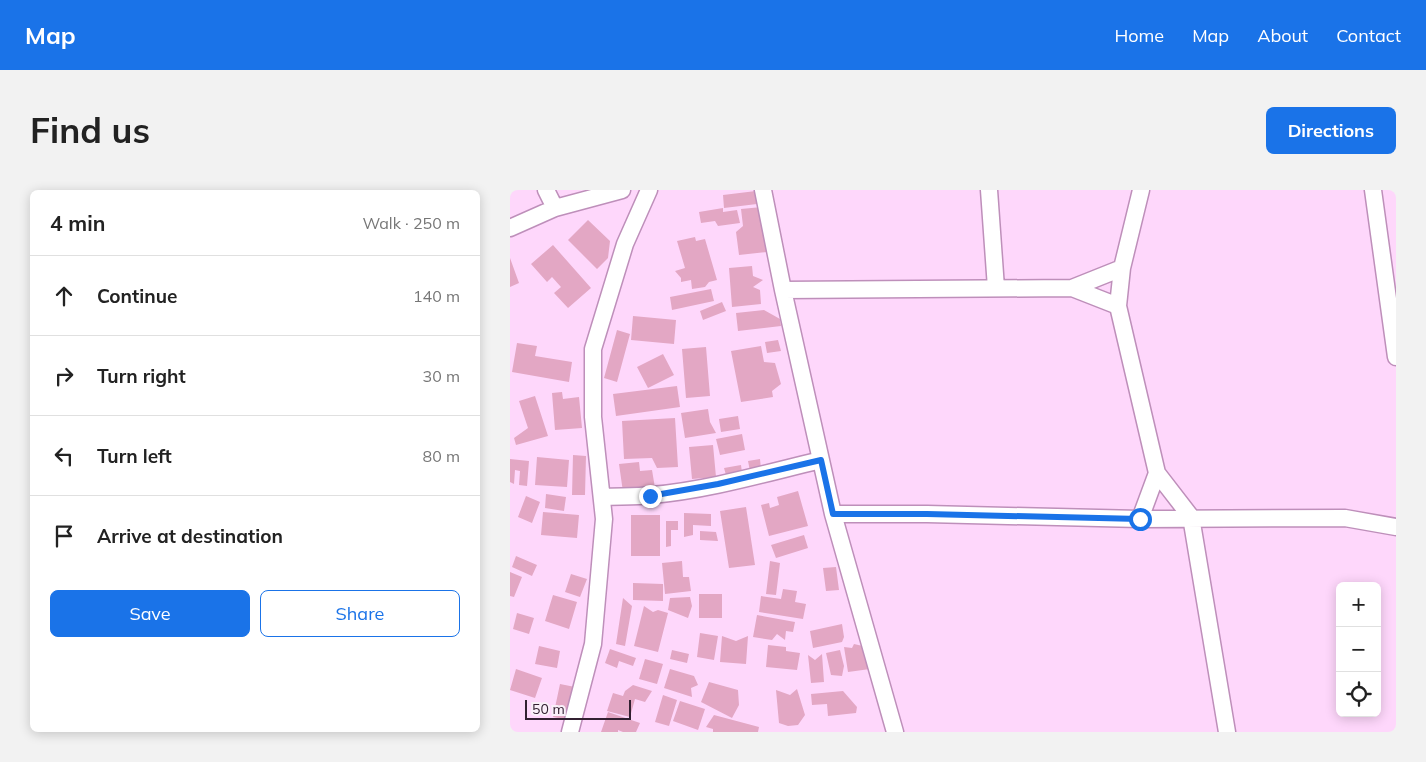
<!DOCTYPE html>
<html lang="en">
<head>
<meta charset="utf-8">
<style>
	:root { --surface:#fff; --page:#f2f2f2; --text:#222; --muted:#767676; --line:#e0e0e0; --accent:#1a73e8 }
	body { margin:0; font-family:Mulish,sans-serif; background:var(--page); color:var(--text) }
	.controls { position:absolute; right:15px; bottom:15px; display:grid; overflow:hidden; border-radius:8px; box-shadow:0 2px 12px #0003 }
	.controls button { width:45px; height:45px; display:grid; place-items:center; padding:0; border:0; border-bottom:1px solid var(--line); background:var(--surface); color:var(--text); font:25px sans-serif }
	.scale { position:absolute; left:15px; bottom:12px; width:106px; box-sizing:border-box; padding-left:5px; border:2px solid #322031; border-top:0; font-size:14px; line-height:18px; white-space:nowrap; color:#322031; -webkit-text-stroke:4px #f9eff8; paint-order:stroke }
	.stop { position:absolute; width:15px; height:15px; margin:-11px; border:4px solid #1a73e8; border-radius:50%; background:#fff }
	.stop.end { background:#1a73e8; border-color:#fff; box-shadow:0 1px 5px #0008 }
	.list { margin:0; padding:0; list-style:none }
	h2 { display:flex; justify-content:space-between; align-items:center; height:65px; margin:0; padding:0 20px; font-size:21px }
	h2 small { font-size:16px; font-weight:400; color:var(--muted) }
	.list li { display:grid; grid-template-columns:32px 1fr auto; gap:15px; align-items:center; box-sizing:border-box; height:80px; padding:0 20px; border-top:1px solid var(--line) }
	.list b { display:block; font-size:19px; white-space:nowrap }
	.list em { font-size:16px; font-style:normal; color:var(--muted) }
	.actions { display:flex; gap:10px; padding:15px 20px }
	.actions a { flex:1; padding:11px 0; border:1px solid var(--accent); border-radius:8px; text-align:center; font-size:18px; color:var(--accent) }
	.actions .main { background:var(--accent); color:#fff }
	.icon { flex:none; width:28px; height:28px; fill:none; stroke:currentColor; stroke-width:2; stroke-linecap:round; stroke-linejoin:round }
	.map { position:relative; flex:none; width:886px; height:542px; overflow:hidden; border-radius:8px }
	header { display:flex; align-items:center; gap:30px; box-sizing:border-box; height:70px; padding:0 25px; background:var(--accent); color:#fff }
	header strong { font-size:24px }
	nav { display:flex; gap:28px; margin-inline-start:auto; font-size:18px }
	.intro { display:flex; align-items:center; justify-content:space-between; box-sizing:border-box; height:120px; padding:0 30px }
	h1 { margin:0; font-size:35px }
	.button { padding:12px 22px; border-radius:8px; background:var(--accent); color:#fff; font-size:18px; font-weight:700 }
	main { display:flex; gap:30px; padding:0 30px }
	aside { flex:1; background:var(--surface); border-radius:8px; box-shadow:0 2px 12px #0003 }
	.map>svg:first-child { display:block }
	.building { fill:#e3a7c4 }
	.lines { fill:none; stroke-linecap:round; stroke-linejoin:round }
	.minor-casing { stroke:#be8fba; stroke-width:19 }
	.minor { stroke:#fff; stroke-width:16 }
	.route { stroke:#1a73e8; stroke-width:6 }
</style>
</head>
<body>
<header>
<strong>Map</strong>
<nav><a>Home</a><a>Map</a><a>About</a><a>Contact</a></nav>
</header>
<div class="intro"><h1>Find us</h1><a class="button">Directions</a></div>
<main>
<aside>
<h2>4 min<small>Walk · 250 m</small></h2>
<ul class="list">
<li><svg class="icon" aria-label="ahead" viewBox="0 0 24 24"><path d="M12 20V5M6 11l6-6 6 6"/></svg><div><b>Continue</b></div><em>140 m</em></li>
<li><svg class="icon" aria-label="right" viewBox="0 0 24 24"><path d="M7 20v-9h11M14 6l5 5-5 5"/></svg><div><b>Turn right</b></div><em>30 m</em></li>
<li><svg class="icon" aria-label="left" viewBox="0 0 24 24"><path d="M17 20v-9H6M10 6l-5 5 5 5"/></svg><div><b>Turn left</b></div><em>80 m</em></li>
<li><svg class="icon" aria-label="arrive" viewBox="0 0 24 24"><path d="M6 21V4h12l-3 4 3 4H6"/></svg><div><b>Arrive at destination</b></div></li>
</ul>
<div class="actions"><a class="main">Save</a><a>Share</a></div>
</aside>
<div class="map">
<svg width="886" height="542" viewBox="0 0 886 542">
	<rect width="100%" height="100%" fill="#fed7fb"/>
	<path class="building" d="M246,1L247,14L214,18L213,5Z
		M252,17L257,62L229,65L226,42L233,36L231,19Z
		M213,18V22L227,20L230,33L208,36L205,31L191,33L189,22Z
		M78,30L100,51L98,68L87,79L58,50Z
		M185,47L186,51L195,49L207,90L199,92L195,97L182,99L181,90L171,92V88L165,81L175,78L167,51Z
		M43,55L81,98L58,118L44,103L51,97L42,87L37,92L21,74Z
		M0,68L9,93L0,97Z
		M242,76L243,86L253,90L243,97L250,100L251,114L222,117L219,78Z
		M201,99L204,111L162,120L160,107Z
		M212,112L216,121L193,130L190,121Z
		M254,120L270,129L271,136L228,141L226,123Z
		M123,126L166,130L164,154L121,150Z
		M107,140L120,144L107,192L94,188Z
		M268,150L271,161L257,163L255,152Z
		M7,153L27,156L25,166L62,172L59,192L2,182Z
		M251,156L254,172L265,173L271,194L262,201L263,207L231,212L221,161Z
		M196,157L200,206L176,208L172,159Z
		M153,164L164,185L138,198L127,177Z
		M167,196L170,217L106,226L103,204Z
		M52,202L53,209L69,207L72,238L45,240L42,203Z
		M25,206L38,246L6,255L4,248L18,238L9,211Z
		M198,219L200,232L206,243L175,248L171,223Z
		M228,226L230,239L211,242L209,229Z
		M165,228L168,277L147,278L142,268L114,269L112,231Z
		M232,244L235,260L210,265L206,249Z
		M203,255L206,287L182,289L179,257Z
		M63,265L76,266L75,305H62Z
		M27,267L59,270L57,297L25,295Z
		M0,269L19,271L17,296L9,295L10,281L5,280L4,294L0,292Z
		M250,269L251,279L240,281L238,271Z
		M129,272L130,281L142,280L145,298L113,302L109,274Z
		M231,275L232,283L216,285L214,278Z
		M288,301L298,336L259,346L251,315L259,313L260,318L269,315L267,307Z
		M36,304L56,307L54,321L35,318Z
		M16,306L30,312L22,333L8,327Z
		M236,317L245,375L219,378L210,321Z
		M33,322L69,325L67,348L31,345Z
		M174,323L201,324V336L183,335V345L174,347Z
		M121,325H150V366H121Z
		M156,331H168V340H161V356L156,357Z
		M190,341L206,342L208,351L190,350Z
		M294,345L298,358L266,368L261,355Z
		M6,366L27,375L22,386L2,377Z
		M172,371L173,387H179L181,401L155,404L152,373Z
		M260,371L270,373L266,405L256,404Z
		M326,377L329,400L316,401L313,378Z
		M0,382L12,387L4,407L0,406Z
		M61,384L77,389L70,407L55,402Z
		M123,393L153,394V411L123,410Z
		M273,399L287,401L285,412L296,414L293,429L249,422L251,406L271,409Z
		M189,404H212V428H189Z
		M43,405L67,412L59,439L35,431Z
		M180,407L182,416L178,428L158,420L160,408Z
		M113,408L122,416L115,456L106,454Z
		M134,416L143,422L148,420L158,423L148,462L124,456Z
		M7,423L24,428L19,444L3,439Z
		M247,425L285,432L283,442L276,441L275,450L267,444L262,450L243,447Z
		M332,434L334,447L332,452L303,458L300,441Z
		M190,443L208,446L204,470L187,467Z
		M212,446L226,451L238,446L236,474L210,472Z
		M344,454L357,457L360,479L338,482L334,457L342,458Z
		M258,455L276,457V461L290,463L287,480L256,477Z
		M29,456L50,461L47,478L25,474Z
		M100,459L126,468L123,476L109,471L107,478L95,473Z
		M162,460L179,464L177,473L160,469Z
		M330,460L334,476L332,486L321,485L316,463Z
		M312,464L314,492L301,493L298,465L305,470Z
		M135,469L153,474L147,494L129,489Z
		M6,479L32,488L25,508L0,500Z
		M160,479L184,486L188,495L181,498L182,507L154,498Z
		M199,492L228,500L229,515L222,528L191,512Z
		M50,494L65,497L58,530L43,527Z
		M123,495L142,501L135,512L125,509L120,527L97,521L103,503L113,506L115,501Z
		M287,499L295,525L288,535L278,536L269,533L266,500L280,505Z
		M333,501L347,517L346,523L318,526L317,514L302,515L301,504Z
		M153,505L167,510L159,536L145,532Z
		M170,511L195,519L188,540L163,531Z
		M98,522L130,533L126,542H113L108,540V542H91Z
		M204,525L249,537L248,542H203V539L196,537Z"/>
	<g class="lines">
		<defs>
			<path id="minor" d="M36,0L45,18
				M253,0L273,100L323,324L385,542
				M479,0L486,98
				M863,0L886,167
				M0,38L45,18L112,0
				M562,98L608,116
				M273,100L562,98L612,78
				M647,283L681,327L717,542
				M92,307C108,306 125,307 142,305C199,300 256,283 311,270
				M323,324H417L630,329L835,328L886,337
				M630,329L647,283L608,116L612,78L631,0
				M60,542L83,454L94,329L83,227V159L115,54L139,0"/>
		</defs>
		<use href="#minor" class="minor-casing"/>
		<use href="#minor" class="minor"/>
	</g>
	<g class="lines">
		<path class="route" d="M140,306L208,294L311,270L323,324H417L630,329"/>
	</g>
</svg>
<div class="controls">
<button>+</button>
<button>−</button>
<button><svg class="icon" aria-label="locate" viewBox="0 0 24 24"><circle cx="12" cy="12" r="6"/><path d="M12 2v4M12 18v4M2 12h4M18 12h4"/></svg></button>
</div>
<div class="scale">50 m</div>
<div class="stop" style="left:630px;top:329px"></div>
<div class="stop end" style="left:140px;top:306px"></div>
</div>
</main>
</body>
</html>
